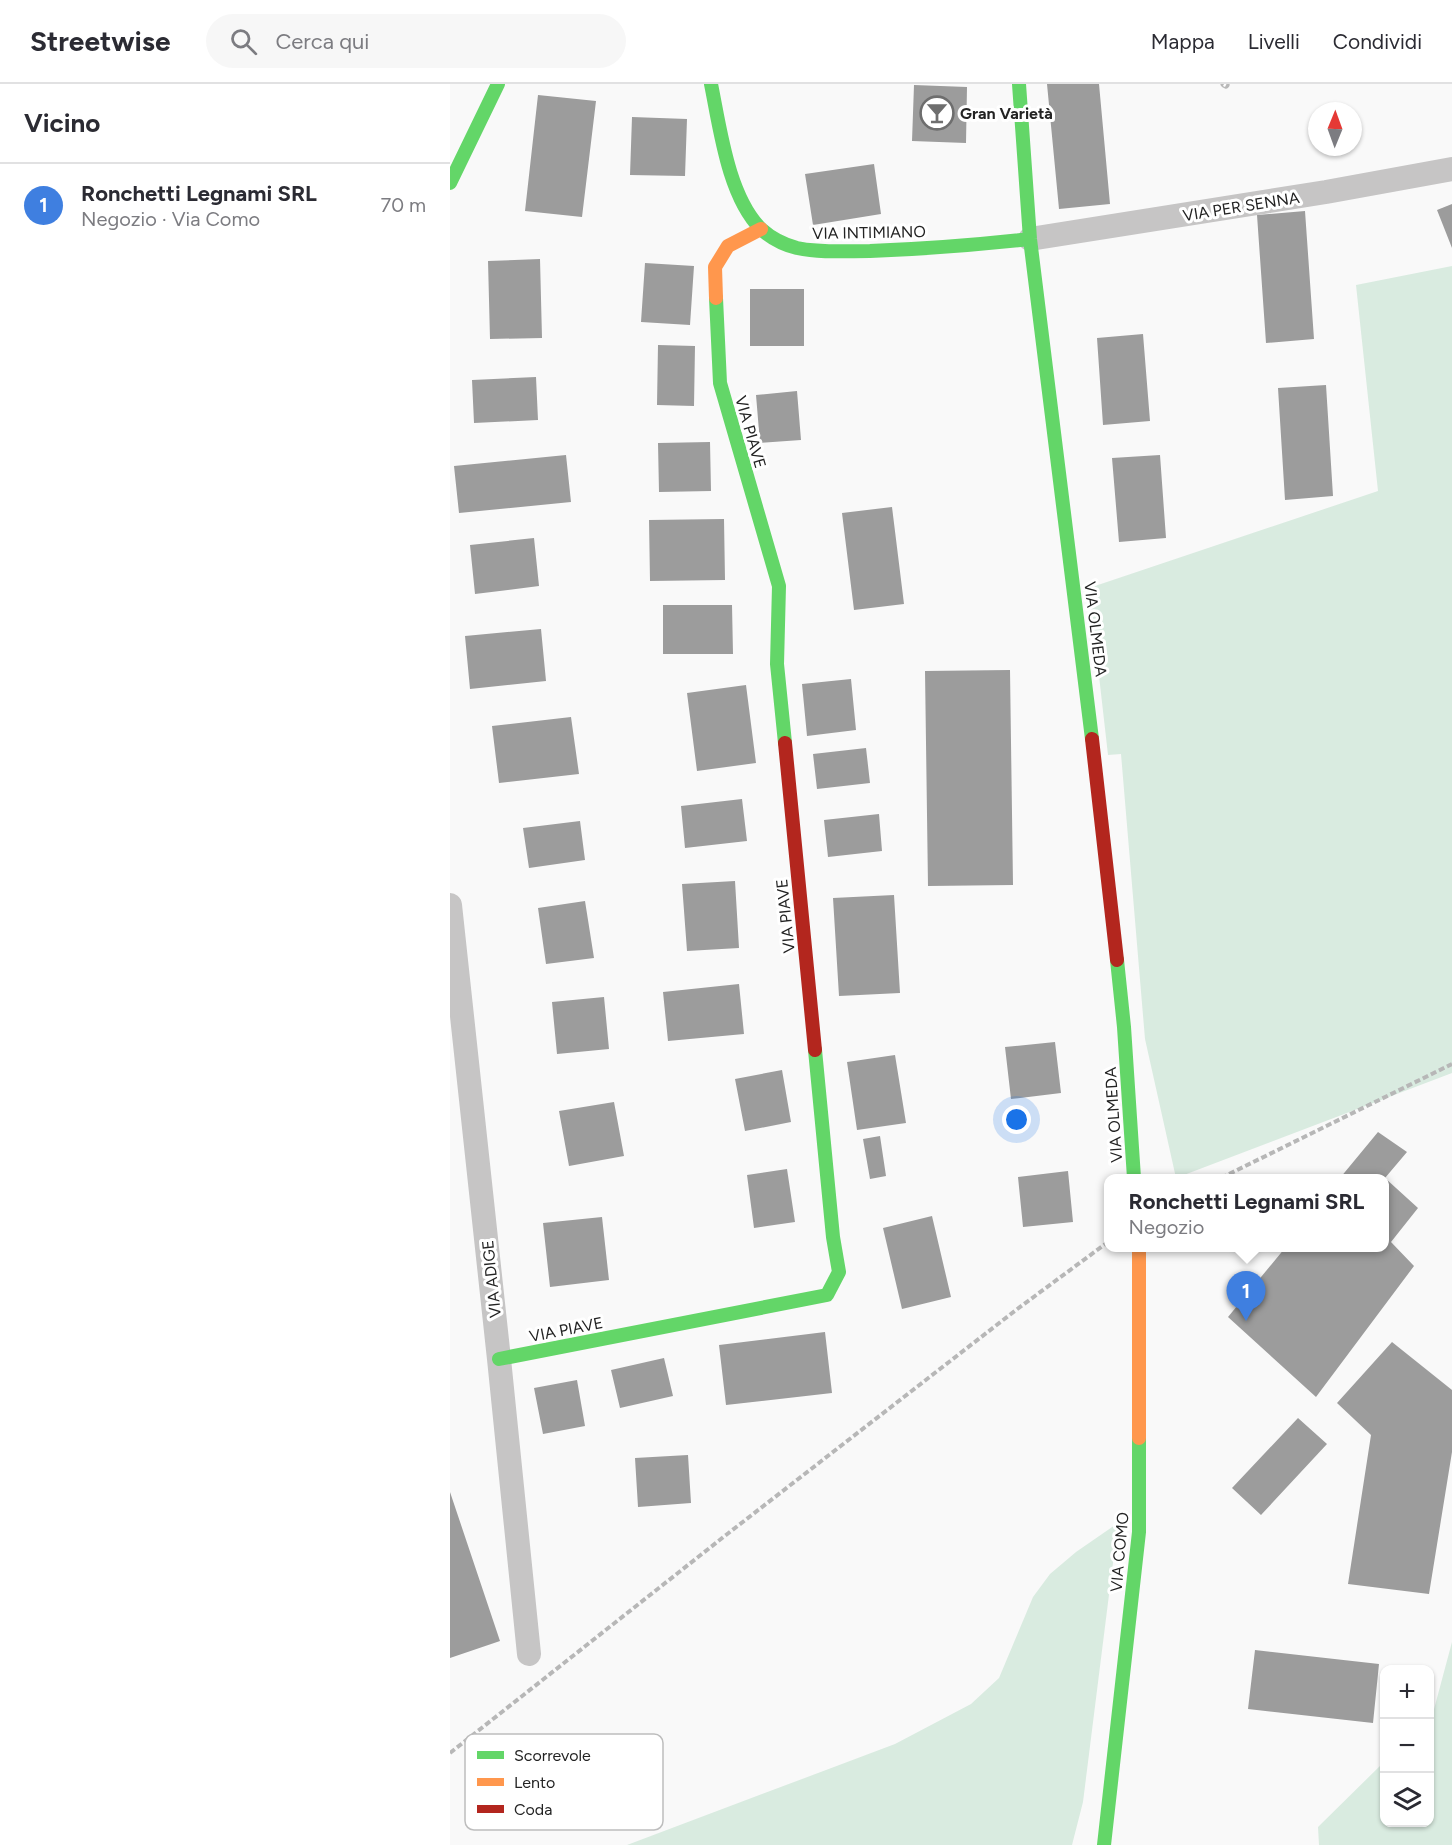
<!DOCTYPE html>
<html lang="it">
<head>
<meta charset="utf-8">
<style>
	:root { --surface:#fff; --page:#f7f7f7; --text:#2b2b33; --muted:#7c7c81; --line:#e1e1e2; --accent:#ea580c }
	body { margin:0; font-family:Figtree,sans-serif; background:var(--page); color:var(--text) }
	.controls { position:absolute; right:18px; bottom:18px; display:grid; overflow:hidden; border-radius:12px; box-shadow:0 2px 4px #0004 }
	.controls button { width:54px; height:54px; display:grid; place-items:center; padding:0; border:0; border-bottom:2px solid var(--line); background:var(--surface); color:var(--text); font:30px sans-serif }
	.compass { position:absolute; left:858px; top:18px; width:54px; height:54px; border-radius:50%; background:var(--surface); box-shadow:0 2px 4px #0004; rotate:1deg }
	.you { position:absolute; left:567px; top:1036px; width:21px; height:21px; margin:-15px; border:4px solid #fff; border-radius:50%; background:#1a73e8; box-shadow:0 0 0 9px #1a73e833 }
	.badge { display:grid; place-items:center; width:39px; height:39px; border-radius:50%; background:var(--accent); color:#fff; font-size:20px; font-weight:700 }
	.pin { position:absolute; translate:-50% -50px; filter:drop-shadow(0 2px 3px #0008) }
	.pin::after { content:''; position:absolute; top:32px; width:21px; height:18px; background:inherit; clip-path:polygon(0 0,100% 0,50% 100%) }
	.popup { position:absolute; left:654px; top:1090px; width:285px; height:78px; box-sizing:border-box; display:grid; place-content:center; border-radius:12px; background:var(--surface); filter:drop-shadow(0 2px 4px #0005); font-size:20px; white-space:nowrap; color:var(--muted) }
	.popup b { font-size:22px; color:var(--text) }
	.popup::after { content:''; position:absolute; left:50%; top:100%; margin-left:-12px; border:12px solid transparent; border-top-color:var(--surface) }
	.list { margin:0; padding:0; list-style:none }
	h2 { display:flex; justify-content:space-between; align-items:center; height:78px; margin:0; padding:0 24px; font-size:26px }
	h2 small { font-size:20px; font-weight:400; color:var(--muted) }
	.list li { display:grid; grid-template-columns:39px 1fr auto; gap:18px; align-items:center; box-sizing:border-box; height:84px; padding:0 24px; border-top:2px solid var(--line) }
	.list b { display:block; font-size:22px; white-space:nowrap }
	.list p { margin:0; font-size:20px; white-space:nowrap; color:var(--muted) }
	.list em { font-size:20px; font-style:normal; color:var(--muted) }
	.icon { flex:none; width:33px; height:33px; fill:none; stroke:currentColor; stroke-width:2; stroke-linecap:round; stroke-linejoin:round }
	.map { position:relative; flex:none; width:1002px; height:1761px; overflow:hidden }
	header { display:flex; align-items:center; gap:36px; box-sizing:border-box; height:84px; padding:0 30px; background:var(--surface); border-bottom:2px solid var(--line) }
	header strong { font-size:28px }
	nav { display:flex; gap:33px; margin-inline-start:auto; font-size:21px }
	.search { width:420px; height:54px; background:var(--page); display:flex; align-items:center; gap:15px; box-sizing:border-box; padding:0 21px; border-radius:33px; color:var(--muted); font-size:22px }
	main { display:flex }
	aside { flex:1; background:var(--surface) }
	.map>svg:first-child { display:block }
	.green { fill:#d9ebe0 }
	.building { fill:#9c9c9c }
	.lines { fill:none; stroke-linecap:round; stroke-linejoin:round }
	.path { stroke:#b7b7b7; stroke-width:4; stroke-dasharray:6 3; stroke-linecap:butt }
	.street { stroke:#c6c5c5; stroke-width:24 }
	.fast { stroke:#63d668; stroke-width:14 }
	.slow { stroke:#ff974d; stroke-width:14 }
	.jam { stroke:#b3261e; stroke-width:14 }
	.rail-casing { stroke:#b9b9b9; stroke-width:7 }
	.rail { stroke:#fff; stroke-width:4.5; stroke-dasharray:14; stroke-linecap:butt }
	.labels { text-anchor:middle; stroke-width:6; stroke-linejoin:round; paint-order:stroke }
	.poi-label { font-size:16px; font-weight:bold; fill:#232323; stroke:#fff; text-anchor:start }
	.street-label { font-size:16px; fill:#232323; stroke:#fff }
	.key { fill:#fff; stroke:#bdbdbd; stroke-width:1.5 }
	.key-label { font-size:16px; fill:#232323 }
</style>
</head>
<body>
<header>
<strong>Streetwise</strong>
<div class="search"><svg class="icon" aria-label="search" viewBox="0 0 24 24"><circle cx="10" cy="10" r="6"/><path d="M15 15l6 6"/></svg>Cerca qui</div>
<nav><a>Mappa</a><a>Livelli</a><a>Condividi</a></nav>
</header>
<main>
<aside>
<h2>Vicino<small></small></h2>
<ul class="list">
<li><span class="badge" style="background:#3f7fe0">1</span><div><b>Ronchetti Legnami SRL</b><p>Negozio · Via Como</p></div><em>70 m</em></li>
</ul>
</aside>
<div class="map">
<svg width="1002" height="1761" viewBox="0 0 1002 1761">
	<rect width="100%" height="100%" fill="#f9f9f9"/>
	<path class="green" d="M1002,182V989L726,1094L695,955L671,670L658,671L639,504L928,407L906,201Z
		M668,1439L633,1718L622,1761H177L445,1660L521,1620L549,1594L583,1513L600,1490L626,1468Z
		M1002,1558V1761H869L868,1743L934,1678V1738H980V1633L983,1629Z"/>
	<path class="building" d="M597,0H649L660,120L609,125Z
		M464,1L517,3L516,59L462,57Z
		M88,11L146,17L132,133L75,127Z
		M182,33L237,35L235,92L180,91Z
		M424,80L431,130L363,141L355,90Z
		M1002,120V164L987,126Z
		M855,127L864,255L816,259L807,131Z
		M90,175L92,254L40,255L38,177Z
		M195,179L244,182L240,241L191,238Z
		M300,205H354V262H300Z
		M693,250L700,337L653,341L647,254Z
		M208,261L245,262L244,322L207,321Z
		M86,293L88,336L24,339L22,296Z
		M876,301L883,412L835,416L828,304Z
		M347,307L351,356L310,359L306,311Z
		M260,358L261,407L209,408L208,359Z
		M116,371L121,418L9,429L4,382Z
		M710,371L716,454L669,458L662,374Z
		M442,423L454,520L404,526L392,429Z
		M274,435L275,496L200,497L199,436Z
		M84,454L89,502L25,510L20,461Z
		M213,521H282L283,570H213Z
		M91,545L96,597L20,605L15,552Z
		M560,586L563,801L478,802L475,587Z
		M401,595L406,646L357,652L352,600Z
		M296,601L306,679L247,687L237,609Z
		M121,633L129,690L49,699L42,642Z
		M416,664L420,699L367,705L363,670Z
		M292,715L297,757L235,764L231,722Z
		M429,730L432,767L378,773L374,736Z
		M130,737L135,776L79,784L73,744Z
		M285,797L289,864L237,867L232,800Z
		M444,811L450,909L389,912L383,814Z
		M135,817L144,874L96,880L88,824Z
		M289,900L294,950L218,957L213,908Z
		M154,913L159,965L107,970L102,918Z
		M605,958L611,1009L561,1015L555,963Z
		M445,971L456,1039L407,1046L397,978Z
		M332,986L341,1038L295,1047L285,995Z
		M164,1018L174,1072L119,1082L109,1027Z
		M928,1048L957,1068L935,1094L968,1124L941,1158L964,1182L866,1313L778,1233L835,1164H934V1094H890Z
		M430,1052L436,1092L420,1095L413,1055Z
		M337,1085L345,1138L304,1144L297,1091Z
		M618,1087L623,1138L573,1143L568,1093Z
		M482,1132L501,1213L452,1225L433,1144Z
		M152,1133L159,1196L100,1203L93,1139Z
		M375,1248L382,1309L276,1321L269,1261Z
		M942,1258L1002,1306V1368L979,1510L898,1500L921,1351L887,1319Z
		M214,1274L223,1312L170,1324L161,1286Z
		M127,1296L135,1342L93,1350L84,1304Z
		M848,1334L877,1360L811,1431L782,1404Z
		M238,1371L241,1419L188,1423L185,1374Z
		M0,1408L50,1557L0,1574Z
		M805,1566L929,1580L923,1639L798,1625Z"/>
	<g class="lines">
		<path class="path" d="M771,1094L1002,980
			M0,1669L276,1451L566,1226L658,1158"/>
		<path class="street" d="M580,155L876,108L1002,85
			M0,821L49,1275L79,1570"/>
		<path class="fast" d="M261,0C270,44 278,112 311,145C321,154 335,161 347,164C371,169 396,167 420,167C474,165 527,161 580,155
			M569,0L580,155L642,655
			M0,99L48,0
			M266,214L270,299L329,502L327,580L335,659
			M667,876L674,943L684,1094
			M49,1275L377,1211L389,1188L383,1153L365,966
			M654,1761L689,1448V1354"/>
		<path class="slow" d="M266,214L265,183L278,162L311,145
			M689,1164V1354"/>
		<path class="jam" d="M642,655L667,876
			M335,659L365,966"/>
		<defs>
			<path id="rail" d="M774,0L776,1"/>
		</defs>
		<use href="#rail" class="rail-casing"/>
		<use href="#rail" class="rail"/>
	</g>
	<defs>
		<symbol id="bar-ring" viewBox="-11 -11 22 22"><circle r="9.5" fill="#fff" stroke="#6e6e6e" stroke-width="1.5"/><path d="M-6-5H6L.8 .8V4.5H3.5V6h-7V4.5H-.8V.8Z" fill="#6e6e6e"/></symbol>
	</defs>
	<g fill-rule="evenodd">
		<use href="#bar-ring" x="468" y="10" width="38" height="38"/>
	</g>
	<g class="labels">
		<g class="poi-label">
			<text x="510" y="35">Gran Varietà</text>
		</g>
		<g class="street-label">
			<text transform="translate(791 122) rotate(-9)" y="6">VIA PER SENNA</text>
			<text transform="translate(419 148) rotate(-1)" y="6">VIA INTIMIANO</text>
			<text transform="translate(301 348) rotate(74)" y="6">VIA PIAVE</text>
			<text transform="translate(646 545) rotate(83)" y="6">VIA OLMEDA</text>
			<text transform="translate(335 832) rotate(-96)" y="6">VIA PIAVE</text>
			<text transform="translate(663 1031) rotate(-94)" y="6">VIA OLMEDA</text>
			<text transform="translate(41 1195) rotate(-96)" y="6">VIA ADIGE</text>
			<text transform="translate(116 1245) rotate(-11)" y="6">VIA PIAVE</text>
			<text transform="translate(669 1468) rotate(-85)" y="6">VIA COMO</text>
		</g>
	</g>
	<rect x="15" y="1650" width="198" height="96" rx="9" class="key"/>
	<rect x="27" y="1667" width="27" height="8" fill="#63d668"/>
	<rect x="27" y="1694" width="27" height="8" fill="#ff974d"/>
	<rect x="27" y="1721" width="27" height="8" fill="#b3261e"/>
	<g class="key-label">
		<text x="64" y="1677">Scorrevole</text>
		<text x="64" y="1704">Lento</text>
		<text x="64" y="1731">Coda</text>
	</g>
</svg>
<div class="controls">
<button>+</button>
<button>−</button>
<button><svg class="icon" aria-label="layers" viewBox="0 0 24 24"><path d="M12 4l9 5-9 5-9-5zM3 14l9 5 9-5"/></svg></button>
</div>
<svg class="compass" viewBox="-18 -18 36 36"><path d="M0-13l5 13h-10z" fill="#e53935"/><path d="M0 13l5-13h-10z" fill="#7c7c81"/></svg>
<div class="you"></div>
<div class="pin badge" style="left:796px;top:1237px;background:#3f7fe0">1</div>
<div class="popup"><b>Ronchetti Legnami SRL</b>Negozio</div>
</div>
</main>
</body>
</html>
